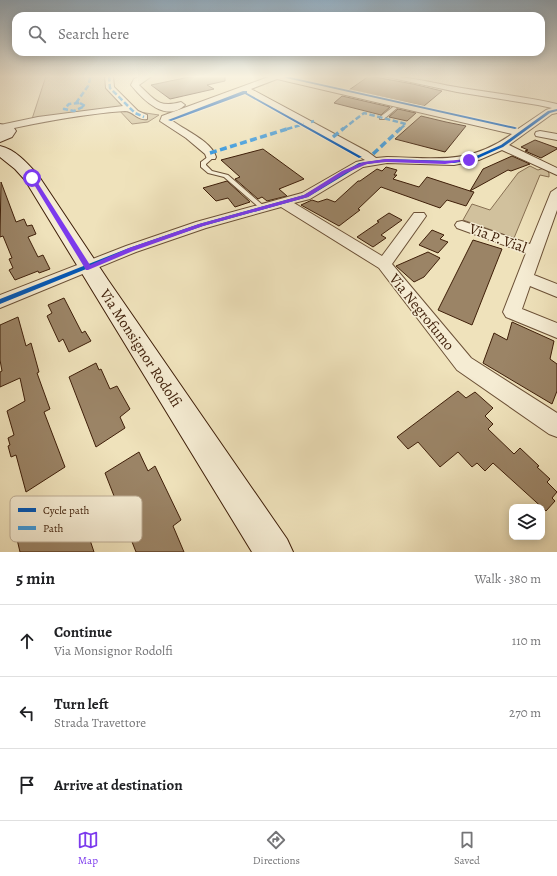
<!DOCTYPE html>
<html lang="en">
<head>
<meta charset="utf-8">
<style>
	:root { --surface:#fff; --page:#f6f6f6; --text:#202124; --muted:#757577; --line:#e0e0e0; --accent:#7c3aed }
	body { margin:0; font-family:Alegreya,serif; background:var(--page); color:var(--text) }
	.controls { position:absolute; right:12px; bottom:12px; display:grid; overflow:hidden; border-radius:8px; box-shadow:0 2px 10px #0003 }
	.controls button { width:36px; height:36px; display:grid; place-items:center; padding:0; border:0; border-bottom:1px solid var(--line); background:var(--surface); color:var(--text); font:20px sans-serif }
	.stop { position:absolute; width:12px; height:12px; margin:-9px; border:3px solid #7c3aed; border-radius:50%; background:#fff }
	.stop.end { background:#7c3aed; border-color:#fff; box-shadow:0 1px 4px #0008 }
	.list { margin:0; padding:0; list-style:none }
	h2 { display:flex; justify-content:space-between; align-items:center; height:52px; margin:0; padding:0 16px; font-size:17px }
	h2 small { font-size:13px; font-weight:400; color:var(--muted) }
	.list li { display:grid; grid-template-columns:26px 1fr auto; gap:12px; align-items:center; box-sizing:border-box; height:72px; padding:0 16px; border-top:1px solid var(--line) }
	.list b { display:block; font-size:15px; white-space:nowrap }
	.list p { margin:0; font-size:13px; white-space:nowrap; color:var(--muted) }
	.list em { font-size:13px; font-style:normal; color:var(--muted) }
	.icon { flex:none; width:22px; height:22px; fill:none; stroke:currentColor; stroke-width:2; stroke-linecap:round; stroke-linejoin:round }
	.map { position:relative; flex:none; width:557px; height:552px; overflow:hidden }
	.search { position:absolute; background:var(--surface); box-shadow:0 2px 10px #0003; left:12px; right:12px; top:12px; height:44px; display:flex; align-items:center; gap:10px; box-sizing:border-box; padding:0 14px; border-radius:12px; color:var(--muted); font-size:15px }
	.sheet { height:268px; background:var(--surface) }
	nav { display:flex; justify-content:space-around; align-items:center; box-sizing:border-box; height:56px; border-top:1px solid var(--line); background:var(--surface); font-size:11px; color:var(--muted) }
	nav a { display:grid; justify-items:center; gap:2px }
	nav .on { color:var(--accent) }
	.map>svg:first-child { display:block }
	.green { fill:#d1c19d; stroke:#887053 }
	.building { fill:#9b8466; stroke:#3f1f09 }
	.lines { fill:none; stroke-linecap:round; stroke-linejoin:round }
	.lane-casing { stroke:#6b5036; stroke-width:2 }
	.street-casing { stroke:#6b5036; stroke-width:2 }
	.secondary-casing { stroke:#3f1f09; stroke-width:2 }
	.lane { fill:#f5ecd3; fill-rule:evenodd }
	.street { fill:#f5ecd3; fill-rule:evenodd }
	.secondary { fill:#f5ecd3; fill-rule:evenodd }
	.quiet-far1 { stroke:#3f9bdd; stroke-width:2.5; stroke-dasharray:5.5 2.5; stroke-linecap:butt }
	.quiet { stroke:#3f9bdd; stroke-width:3.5; stroke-dasharray:7 3.5; stroke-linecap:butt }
	.cycleway-casing { stroke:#f5ecd3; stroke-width:2 }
	.cycleway { fill:#0057b8; fill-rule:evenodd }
	.route { fill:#7c3aed }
	.labels { text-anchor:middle; stroke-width:3; stroke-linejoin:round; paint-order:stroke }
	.street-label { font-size:15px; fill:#3f1f09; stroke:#f5ecd3 }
	.key { fill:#f5ecd3; stroke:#beae96; stroke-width:1 }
	.key-label { font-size:11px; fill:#3f1f09 }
</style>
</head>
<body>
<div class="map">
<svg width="557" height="552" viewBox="0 0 557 552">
	<rect width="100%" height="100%" fill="#efe2bb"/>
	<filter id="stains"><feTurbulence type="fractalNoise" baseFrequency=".005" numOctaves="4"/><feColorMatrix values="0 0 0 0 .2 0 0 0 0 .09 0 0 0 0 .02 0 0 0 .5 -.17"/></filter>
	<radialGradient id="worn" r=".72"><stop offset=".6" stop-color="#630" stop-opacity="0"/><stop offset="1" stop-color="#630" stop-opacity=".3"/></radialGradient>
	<path class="green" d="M46,76H113L112,87L139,112L159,115L148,122L132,124L117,108L32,119Z
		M530,166L538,170L544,168L549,173V177L540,175L514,238L463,220L472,204L490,210L518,173Z"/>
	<path class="building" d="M194,76H225V81L207,85L214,89L170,99L151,85Z
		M369,76L413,84L442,91L424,106L349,90Z
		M342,96L390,107L381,115L334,103Z
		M398,109L416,113L407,121L389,117Z
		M421,116L446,122L466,126L445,152L395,139Z
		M535,140L557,148V149L541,158L525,151L528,150L521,147Z
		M263,149L304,179L279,189L287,196L267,201L262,197L258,199L235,179L240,177L221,160Z
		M512,156L530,164L511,171L508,170L470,191L474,192L466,206L447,200L440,208L381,187L358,209L360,210L339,226L301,205L312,200L318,202L327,199L335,202L358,181H360L377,169L382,171L386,167L397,170L394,175H397L393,179L419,187L427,177L470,191L483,169Z
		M227,181L250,202L235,207L228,198L216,201L203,188Z
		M1,182L16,222L24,219L27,226L32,225L36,234L28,237L38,257L43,255L50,269L39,273L38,271L15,280L9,270L13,268L9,259L12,258L3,236L0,237Z
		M389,213L402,220L381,235L386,238L373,247L357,237L379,222L377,221Z
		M432,230L444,235L440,239L448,242L438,253L419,245Z
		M473,240L502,249L472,325L438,310Z
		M428,252L440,258L424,277L414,282L396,266Z
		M64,298L82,333L85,331L91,341L69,352L63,339L59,342L47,316L52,313L48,305Z
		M18,317L26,346L31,343L39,372L37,373L50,409L44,412L65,467L26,492L16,455L11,457L8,446L10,445L8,438L14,435L7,411L25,401L20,378L0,387V372L2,371L0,360V325Z
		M512,322L554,341L550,359L557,364V391L552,404L483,363L494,333L507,340Z
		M96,363L99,370L101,369L110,389L117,386L130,409L120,417L125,428L96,447L69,377Z
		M458,391L466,398L475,392L493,408L485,416L493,424L488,429L514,454L520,448L539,466L537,467L550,479L547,482L557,492L552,498L555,501L546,511L493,463L485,471L477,463L472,467L458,452L440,467L418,442L408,449L397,437Z
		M139,452L148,471L155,466L181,520L173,526L184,552H136L105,473Z
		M62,508L63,514L68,510L69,515L78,509L81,522L83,526L85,525L94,552H20L16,535L47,514L48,516Z"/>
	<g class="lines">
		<defs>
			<path id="lane" d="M393,107L397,108L384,119H380V117Z
				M209,156L214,157L206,164V165L212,171L228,175L265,207V209H261L224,177L208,173L201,167V162Z"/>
			<path id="street" d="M105,76H113L114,87L138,111L147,115V119C138,121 133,111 125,111C83,114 41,122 0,131V125L38,117L123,106L106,88Z
				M141,76H152L139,85C155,100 158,108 181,102L185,105C166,123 143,100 131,85L134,79Z
				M271,76H282L518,129L546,110L552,108L538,105L457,92L383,76C408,76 432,83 456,87C490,93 524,96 557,104V113L552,114L509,145L557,168V175L502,150L479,160L454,165L387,163L363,167L310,199L294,203L382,256L414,213H424L426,216L392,264L471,358L557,413V437L549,434L457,370L379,268L281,207L206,228L136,252L0,308V295L126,246L196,222L302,193L356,162L365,160L244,92L170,119C182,129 212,141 216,157L215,159H207L205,154L186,138L160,121L162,116ZM277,79L512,134C468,165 438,158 387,157L376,158L368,152L251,89Z
				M540,131L557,134V140L536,136L535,134L536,132Z
				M557,188V210L534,275L557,284V297L530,286L522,309L557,323V338L506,317L503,312L526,253L457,228L455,225L457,222L462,221L530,244L551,192Z"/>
			<path id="secondary" d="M0,124L14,128L16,131L12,137L0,142Z
				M0,146C15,149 28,164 38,175L108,280L287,539L293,552H252L25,180L15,169L0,157Z"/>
		</defs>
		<use href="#lane" class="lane-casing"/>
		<use href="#street" class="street-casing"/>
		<use href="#secondary" class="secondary-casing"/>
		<use href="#lane" class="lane"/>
		<use href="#street" class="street"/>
		<use href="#secondary" class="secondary"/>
		<path class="quiet-far1" d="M109,76L110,88L135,113L144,117
			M76,103L88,86L91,76
			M80,103L85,106L74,111L64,109L69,104Z
			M311,122L314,121
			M287,129L304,124
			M343,129L364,113L406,124L400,129"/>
		<path class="quiet" d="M333,137L344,128
			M210,153L290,128
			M373,154L401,128"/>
		<defs>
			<path id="cycleway" d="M285,76L515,127L517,128L515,129L286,78Z
				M243,91H247V93L362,157L359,158L245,94L171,121L168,120Z
				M557,109V111L550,113L503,147L476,159L454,163L387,161L361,165L308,197L203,226L133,250L0,304V299L129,248L199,224L304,195L359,163L387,159L454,161L474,157L501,145L548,111Z"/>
		</defs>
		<use href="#cycleway" class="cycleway-casing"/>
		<use href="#cycleway" class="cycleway"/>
	</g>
	<linearGradient id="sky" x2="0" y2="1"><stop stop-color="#93acbe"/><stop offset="0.5" stop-color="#f8f2e0"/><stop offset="1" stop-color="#f8f2e0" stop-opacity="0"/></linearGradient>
	<rect width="557" height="153" fill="url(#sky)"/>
	<path class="route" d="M386,159L445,161L469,159L471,160L445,164L386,162L367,164L346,173L308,197L203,226L133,251L88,270H86L30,178L34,177L90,265L129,248L199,224L304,195L342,171L364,162Z"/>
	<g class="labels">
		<g class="street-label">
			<text transform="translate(498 238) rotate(20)" y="5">Via P. Vial</text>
			<text transform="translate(422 312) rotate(51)" y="5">Via Negrofumo</text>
			<text transform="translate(141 348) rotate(57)" y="5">Via Monsignor Rodolfi</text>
		</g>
	</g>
	<rect x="10" y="496" width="132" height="46" rx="6" class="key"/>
	<rect x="18" y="508" width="18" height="4" fill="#0057b8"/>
	<rect x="18" y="526" width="18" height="4" fill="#3f9bdd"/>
	<g class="key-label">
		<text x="43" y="514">Cycle path</text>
		<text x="43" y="532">Path</text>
	</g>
	<rect width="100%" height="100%" filter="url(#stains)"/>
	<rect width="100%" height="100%" fill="url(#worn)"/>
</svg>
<div class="controls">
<button><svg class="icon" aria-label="layers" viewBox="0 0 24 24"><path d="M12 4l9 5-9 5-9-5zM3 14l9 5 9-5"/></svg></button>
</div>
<div class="stop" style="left:32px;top:178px"></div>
<div class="stop end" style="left:469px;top:160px"></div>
<div class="search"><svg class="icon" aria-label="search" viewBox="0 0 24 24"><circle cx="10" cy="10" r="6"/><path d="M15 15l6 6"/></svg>Search here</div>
</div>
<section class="sheet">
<h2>5 min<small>Walk · 380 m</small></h2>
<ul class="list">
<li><svg class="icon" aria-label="ahead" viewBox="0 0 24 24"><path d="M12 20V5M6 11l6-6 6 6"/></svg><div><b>Continue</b><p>Via Monsignor Rodolfi</p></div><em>110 m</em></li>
<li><svg class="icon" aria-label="left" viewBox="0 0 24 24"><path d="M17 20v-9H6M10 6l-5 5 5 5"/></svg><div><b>Turn left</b><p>Strada Travettore</p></div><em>270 m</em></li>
<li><svg class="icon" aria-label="arrive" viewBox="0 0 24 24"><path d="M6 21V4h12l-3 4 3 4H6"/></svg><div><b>Arrive at destination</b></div></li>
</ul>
</section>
<nav>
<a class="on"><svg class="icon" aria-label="map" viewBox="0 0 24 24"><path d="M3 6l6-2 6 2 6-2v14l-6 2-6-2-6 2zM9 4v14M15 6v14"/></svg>Map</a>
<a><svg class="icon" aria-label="directions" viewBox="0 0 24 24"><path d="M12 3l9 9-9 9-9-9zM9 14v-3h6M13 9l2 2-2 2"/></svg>Directions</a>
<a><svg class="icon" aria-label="saved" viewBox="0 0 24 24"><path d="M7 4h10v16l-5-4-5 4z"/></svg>Saved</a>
</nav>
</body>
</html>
